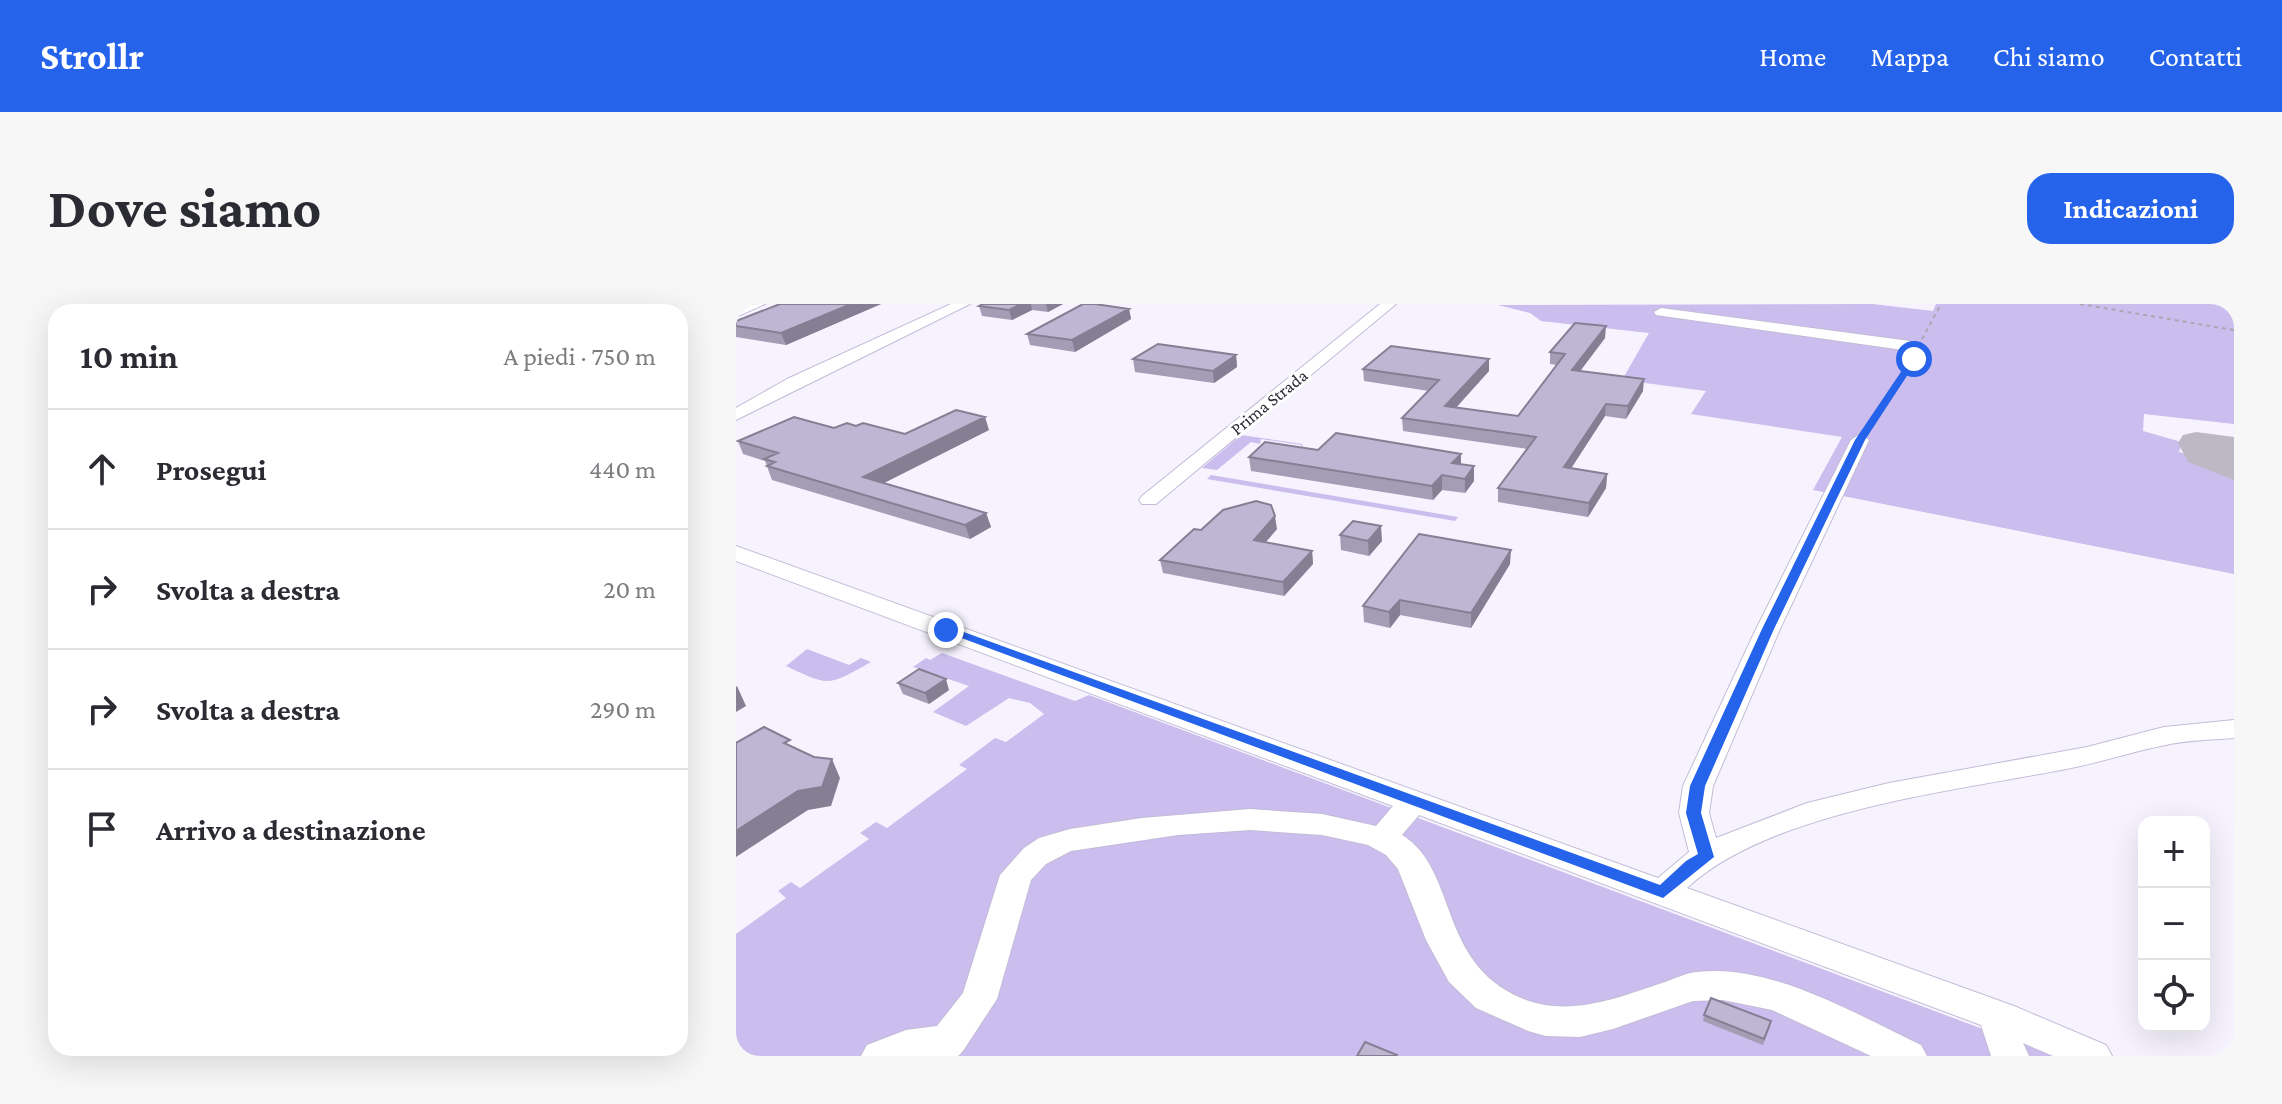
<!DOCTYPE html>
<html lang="it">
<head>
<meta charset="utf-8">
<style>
	:root { --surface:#fff; --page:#f7f7f7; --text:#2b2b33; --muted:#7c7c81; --line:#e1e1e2; --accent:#2563eb }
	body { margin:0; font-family:"Crimson Pro",serif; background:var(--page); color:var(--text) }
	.controls { position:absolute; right:24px; bottom:24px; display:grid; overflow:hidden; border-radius:16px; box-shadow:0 8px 32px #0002 }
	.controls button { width:72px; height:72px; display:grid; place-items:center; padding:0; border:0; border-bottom:2px solid var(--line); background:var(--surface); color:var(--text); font:40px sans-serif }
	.stop { position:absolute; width:24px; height:24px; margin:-18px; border:6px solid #2563eb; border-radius:50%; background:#fff }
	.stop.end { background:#2563eb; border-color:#fff; box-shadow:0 2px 8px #0008 }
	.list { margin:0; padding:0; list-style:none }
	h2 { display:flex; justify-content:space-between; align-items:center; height:104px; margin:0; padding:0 32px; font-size:34px }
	h2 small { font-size:26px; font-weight:400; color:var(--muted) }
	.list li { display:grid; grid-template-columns:52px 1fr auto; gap:24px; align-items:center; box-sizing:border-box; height:120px; padding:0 32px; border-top:2px solid var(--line) }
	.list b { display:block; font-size:30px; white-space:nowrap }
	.list em { font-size:26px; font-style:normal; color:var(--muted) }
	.icon { flex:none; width:44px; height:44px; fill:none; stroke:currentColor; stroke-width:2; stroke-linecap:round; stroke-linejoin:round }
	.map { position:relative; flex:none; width:1498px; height:752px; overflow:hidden; border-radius:24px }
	header { display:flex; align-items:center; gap:48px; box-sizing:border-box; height:112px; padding:0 40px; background:var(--accent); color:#fff }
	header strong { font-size:38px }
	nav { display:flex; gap:44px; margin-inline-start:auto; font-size:28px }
	.intro { display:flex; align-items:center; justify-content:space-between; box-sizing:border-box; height:192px; padding:0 48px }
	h1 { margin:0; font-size:56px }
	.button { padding:20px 36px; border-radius:24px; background:var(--accent); color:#fff; font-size:28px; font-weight:700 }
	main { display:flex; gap:48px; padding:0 48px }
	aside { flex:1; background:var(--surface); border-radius:24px; box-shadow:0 8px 32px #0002 }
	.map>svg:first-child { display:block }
	.green { fill:#cbbded }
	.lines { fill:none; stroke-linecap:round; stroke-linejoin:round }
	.taxiway { fill:#bcb9c5; fill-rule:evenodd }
	.minor-casing { stroke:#c3bcd8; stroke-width:2 }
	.path { stroke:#aaa7b3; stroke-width:2; stroke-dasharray:4 4; stroke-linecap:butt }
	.minor { fill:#fff; fill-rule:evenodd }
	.wall { fill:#a39db5 }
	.shaded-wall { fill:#857f94 }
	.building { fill:#beb6d3; stroke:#857f94; stroke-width:2 }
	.route { fill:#2563eb }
	.labels { text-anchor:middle; stroke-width:6; stroke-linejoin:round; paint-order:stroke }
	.far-street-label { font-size:18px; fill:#2e2b36; stroke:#fff }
</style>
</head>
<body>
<header>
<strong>Strollr</strong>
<nav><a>Home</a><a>Mappa</a><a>Chi siamo</a><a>Contatti</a></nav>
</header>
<div class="intro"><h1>Dove siamo</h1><a class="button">Indicazioni</a></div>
<main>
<aside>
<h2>10 min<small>A piedi · 750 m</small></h2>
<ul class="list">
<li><svg class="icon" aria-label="ahead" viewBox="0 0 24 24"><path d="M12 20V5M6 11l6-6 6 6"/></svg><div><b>Prosegui</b></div><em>440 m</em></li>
<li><svg class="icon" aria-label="right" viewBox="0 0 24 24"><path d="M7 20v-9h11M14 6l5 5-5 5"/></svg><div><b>Svolta a destra</b></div><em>20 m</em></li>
<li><svg class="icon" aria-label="right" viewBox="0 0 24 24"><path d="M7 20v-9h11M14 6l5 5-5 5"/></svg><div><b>Svolta a destra</b></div><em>290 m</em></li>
<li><svg class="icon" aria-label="arrive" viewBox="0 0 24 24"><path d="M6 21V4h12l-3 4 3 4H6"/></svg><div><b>Arrivo a destinazione</b></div></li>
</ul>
</aside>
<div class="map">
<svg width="1498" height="752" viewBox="0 0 1498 752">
	<rect width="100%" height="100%" fill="#f6f3ff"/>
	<path class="green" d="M1136,0L1197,7L1200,0H1498V120L1408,110L1407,127L1442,137L1445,142L1443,148L1479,159L1498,170V270L1077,186L1106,133L955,110L970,87L886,76L913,29L805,17L794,9L762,1Z
		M505,131L566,140L568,145L565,141L525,135L524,140L515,138L481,166L466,164Z
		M475,171L722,213L719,217L471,175Z
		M71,345L113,361L125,354L135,358C92,382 94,383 50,362Z
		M206,349L339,397L353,391L1319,752H0V630L50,594L42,587L55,578L64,584L133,535L124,529L140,518L151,524L231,465L223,461L259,434L270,438L308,410L294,399L273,394L230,422L197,408L233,382L177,363L190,354L194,356Z"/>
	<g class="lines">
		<path class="taxiway" d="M1460,128L1498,133V176L1452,158L1442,139L1447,131Z"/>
		<defs>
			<path id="minor" d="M9,0H29L0,13V4Z
				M215,0H234L0,116V104L51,75Z
				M644,0H660L420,200H406L403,196L406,192Z
				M925,4L1174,37L1182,42L1174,47L920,11L918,8Z
				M1124,130L1133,136L1044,325L977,482L973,509L980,534L1071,499L1153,479L1351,443L1428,423L1498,416V434C1474,436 1449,436 1425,442C1391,449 1359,460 1325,466C1216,487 1032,508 951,584L1278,702L1370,741L1376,752H1317L1287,739L1293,752H1255L1245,721L683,511L666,531C722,565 701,658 785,694C832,714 881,694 926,679C938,675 950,669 961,668C1035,659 1121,711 1185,741L1191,752H1135L1036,706L987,696L957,697L877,725L844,733L810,732L792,727L740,704L713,678L690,636L662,565L650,551L632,541L586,531L514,526L442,531L335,547L310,560L295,576L261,695L227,747L222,752H125L131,741L170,726L201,722L227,689L264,571L288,544L303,534L334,525L406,514L514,505L586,510L640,522L657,502L0,257V242L922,574L953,548L943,509L947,482L1020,325L1115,136Z"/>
		</defs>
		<use href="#minor" class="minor-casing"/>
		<path class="path" d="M1344,0L1498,26
			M1186,35L1205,0
			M1132,123L1177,57"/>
		<use href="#minor" class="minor"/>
	</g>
	<path class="wall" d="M44,0H145L50,41L0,33V17Z
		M247,0H327L312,8L296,6L276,16L246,12L243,2Z
		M393,5L395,15L339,48L294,41L291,30Z
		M869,34L844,67L907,87L890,115L869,112L835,164L871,170L870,184L852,213L762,198V184L791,145L667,127L666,114L693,87L628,77L627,65L753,67L720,103L782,112L821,61L814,60V48Z
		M500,51L501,63L478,79L399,68L397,55Z
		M120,122L169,130L253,126L148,179L250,209L255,223L234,235L36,176L29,157L7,150L2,137Z
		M725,150V160L738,162V177L729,189L706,186L697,196L515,167L513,153Z
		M541,225L530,238L576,247L577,260L548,292L427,269L424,256Z
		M604,231L646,237L633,252L605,246Z
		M774,260L735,324L664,311L654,324L628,318L627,302Z
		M162,379L213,386L193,400L167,390Z
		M968,711L1034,723L1027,741L967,717Z"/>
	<path class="shaded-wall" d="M115,0H145L50,41L45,29Z
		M285,0H295L296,6L276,16L273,6Z
		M310,0H327L312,8Z
		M393,5L395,15L339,48L336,36Z
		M870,22L869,34L836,78V66Z
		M500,51L501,63L478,79L477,67Z
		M753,55V67L710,115L709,102Z
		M908,75L907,87L890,115L892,102Z
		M870,100L869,112L827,177L828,163Z
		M249,113L253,126L132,187L127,173Z
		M725,150V164L716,159Z
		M738,162V177L729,189V175Z
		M871,170L870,184L852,213L853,199Z
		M706,171V186L697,196L696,182Z
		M250,209L255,223L234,235L229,221Z
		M539,212L541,225L520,249L518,236Z
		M645,222L646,237L633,252L632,237Z
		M775,246L774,260L735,324V309Z
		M576,247L577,260L548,292L547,278Z
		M664,296V311L654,324L653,308Z
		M210,375L213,386L193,400L189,389Z
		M1,382L10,402L0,408V383Z
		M96,455L104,474L95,502L72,506L0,553V527Z"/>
	<path class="building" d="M44,0H115L45,29L0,22V17Z
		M247,0H285L273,6L243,2Z
		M347,0H359L393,5L336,36L291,30Z
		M839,19L870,22L836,66L908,75L892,102L870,100L828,163L871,170L853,199L762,184L800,133L666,114L703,76L627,65L655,42L753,55L709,102L782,112L829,50L814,48Z
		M422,40L500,51L477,67L397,55Z
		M220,106L249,113L127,173L250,209L229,221L31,162L39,158L28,155L42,149L2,137L58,113L98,124L111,119L120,122L127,119L169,130Z
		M600,129L725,150L716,159L738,162L729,175L706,171L696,182L513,153L529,138L582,146Z
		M520,197L535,201L539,212L518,236L576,247L547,278L424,256L458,225L465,226L487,206Z
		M617,217L645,222L632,237L604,231Z
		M683,230L775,246L735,309L664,296L653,308L627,302Z
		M183,365L210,375L189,389L162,379Z
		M28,423L54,436L48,439L78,453L96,455L86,483L62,487L0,527V439Z
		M975,694L1035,717L1028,735L968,711Z
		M629,738L661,751L660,752H621Z"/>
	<path class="route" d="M1175,53L1182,55L1129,136L1038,325L969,482L965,509L978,553L927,594L204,326L214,323L924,581L950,557L962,550L950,509L954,482L1026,325L1119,136Z"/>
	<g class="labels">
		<g class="far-street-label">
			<text transform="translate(533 98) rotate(-39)" y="6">Prima Strada</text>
		</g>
	</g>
</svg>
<div class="controls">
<button>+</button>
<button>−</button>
<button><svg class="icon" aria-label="locate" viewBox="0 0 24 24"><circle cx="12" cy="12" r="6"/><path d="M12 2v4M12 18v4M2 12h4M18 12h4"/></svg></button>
</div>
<div class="stop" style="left:1178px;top:55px"></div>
<div class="stop end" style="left:210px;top:326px"></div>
</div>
</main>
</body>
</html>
